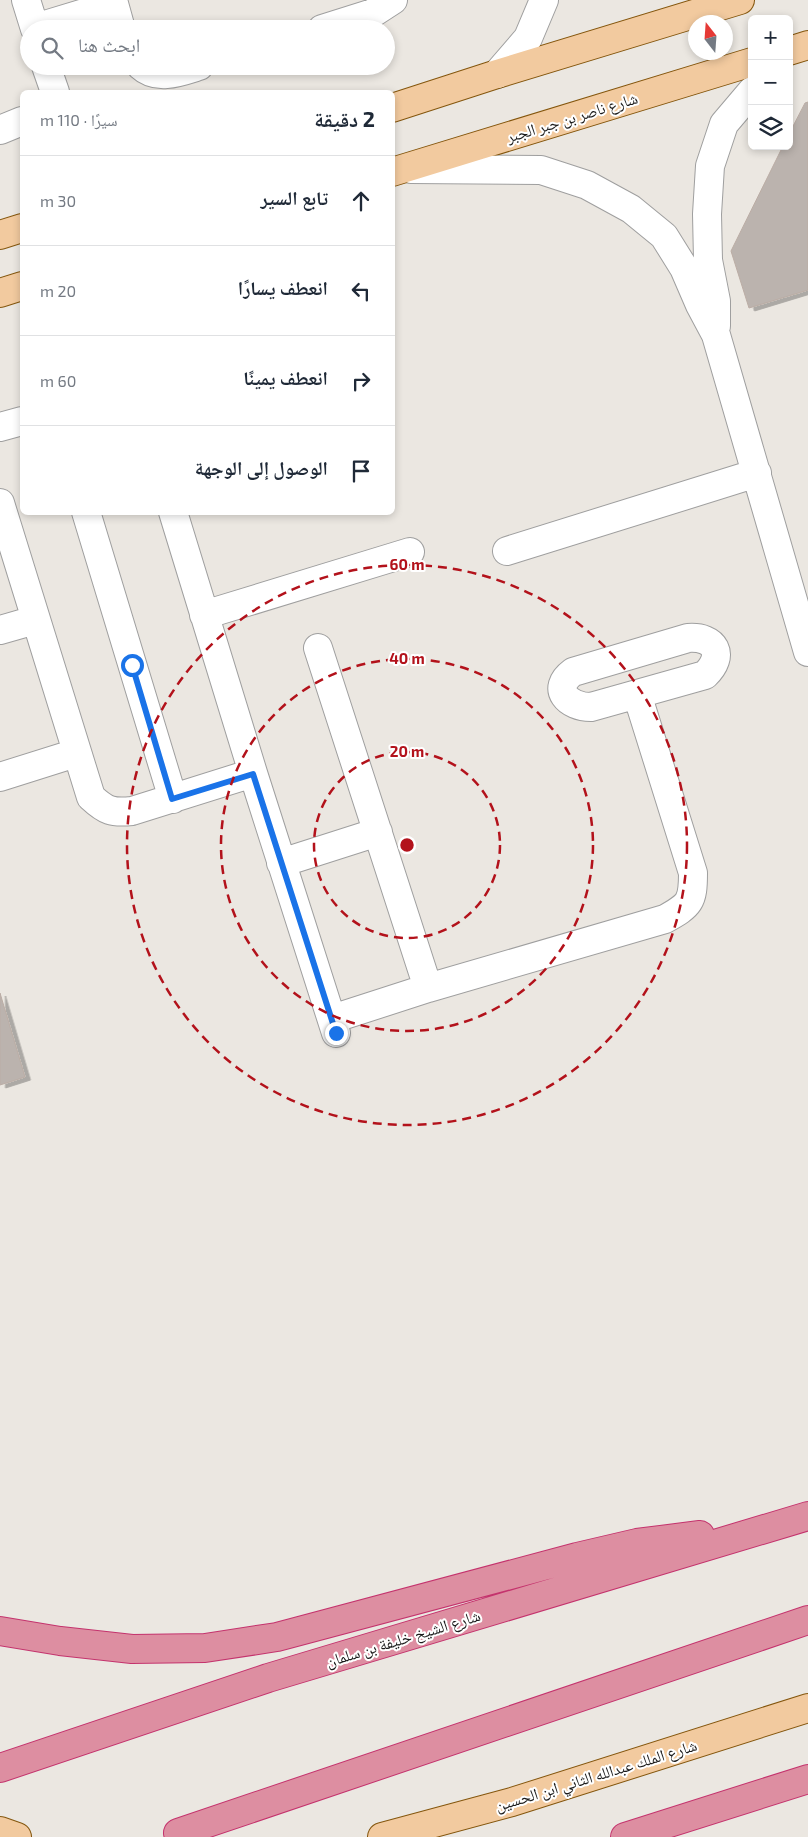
<!DOCTYPE html>
<html lang="ar">
<head>
<meta charset="utf-8">
<style>
	:root { --surface:#fff; --page:#f2f2f3; --text:#1f2937; --muted:#747a83; --line:#e0e1e3 }
	body { margin:0; font-family:"Exo 2","Noto Naskh Arabic",sans-serif; background:var(--page); color:var(--text); direction:rtl }
	.controls { position:absolute; right:15px; top:15px; display:grid; overflow:hidden; border-radius:8px; box-shadow:0 2px 8px #0003 }
	.controls button { width:45px; height:45px; display:grid; place-items:center; padding:0; border:0; border-bottom:1px solid var(--line); background:var(--surface); color:var(--text); font:25px sans-serif }
	.compass { position:absolute; left:688px; top:15px; width:45px; height:45px; border-radius:50%; background:var(--surface); box-shadow:0 2px 8px #0003; rotate:343deg }
	.stop { position:absolute; width:15px; height:15px; margin:-11px; border:4px solid #1a73e8; border-radius:50%; background:#fff }
	.stop.end { background:#1a73e8; border-color:#fff; box-shadow:0 1px 5px #0008 }
	.list { margin:0; padding:0; list-style:none }
	h2 { display:flex; justify-content:space-between; align-items:center; height:65px; margin:0; padding:0 20px; font-size:21px }
	h2 small { font-size:16px; font-weight:400; color:var(--muted) }
	.list li { display:grid; grid-template-columns:32px 1fr auto; gap:15px; align-items:center; box-sizing:border-box; height:90px; padding:0 20px; border-top:1px solid var(--line) }
	.list b { display:block; font-size:19px; white-space:nowrap }
	.list em { font-size:16px; font-style:normal; color:var(--muted) }
	.icon { flex:none; width:28px; height:28px; fill:none; stroke:currentColor; stroke-width:2; stroke-linecap:round; stroke-linejoin:round }
	.map { position:relative; flex:none; width:808px; height:1837px; overflow:hidden; direction:ltr }
	.search { position:absolute; background:var(--surface); box-shadow:0 2px 8px #0003; left:20px; top:20px; width:375px; height:55px; display:flex; align-items:center; gap:12px; box-sizing:border-box; padding:0 18px; border-radius:28px; color:var(--muted); font-size:19px }
	.panel { position:absolute; background:var(--surface); box-shadow:0 2px 8px #0003; left:20px; top:90px; width:375px; height:425px; border-radius:8px; direction:rtl }
	.map>svg:first-child { display:block }
	.building { fill:#bbb3ae; stroke:#bbada5; filter:url(#shadow) }
	.lines { fill:none; stroke-linecap:round; stroke-linejoin:round }
	.minor-casing { stroke:#9f9f9f; stroke-width:30 }
	.major-casing { stroke:#84560d; stroke-width:30 }
	.highway-casing { stroke:#c4336d; stroke-width:30 }
	.minor { stroke:#fff; stroke-width:28 }
	.major { stroke:#f2ca9f; stroke-width:28 }
	.highway { stroke:#dd8ea1; stroke-width:28 }
	.route { stroke:#1a73e8; stroke-width:6 }
	.ring { fill:none; stroke:#b3121b; stroke-width:2.5; stroke-dasharray:9 6 }
	.labels { text-anchor:middle; stroke-width:4; stroke-linejoin:round; paint-order:stroke }
	.street-label { font-size:16px; fill:#1b1b1b; stroke:#fff }
	.centre { fill:#b3121b; stroke:#fff; stroke-width:2.5 }
	.ring-label { font-size:15px; text-anchor:middle; font-weight:bold; fill:#b3121b; stroke:#fff; stroke-width:4; stroke-linejoin:round; paint-order:stroke }
</style>
</head>
<body>
<div class="map">
<svg width="808" height="1837" viewBox="0 0 808 1837">
	<defs>
		<filter id="shadow"><feDropShadow dx="5.5" dy="3" stdDeviation="0" flood-color="#0004"/></filter>
	</defs>
	<rect width="100%" height="100%" fill="#ebe7e1"/>
	<path class="building" d="M808,102V290L749,308L731,251L783,146H789V134L805,103Z
		M0,993L25,1077L0,1085Z"/>
	<g class="lines">
		<defs>
			<path id="minor" d="M26,0L35,29
				M113,0L121,29
				M35,28L114,4
				M322,29L373,13L393,0
				M46,66L55,92
				M141,66C157,81 180,72 199,66
				M497,74L528,38L544,0
				M0,130L22,121
				M411,169L541,170L587,185L631,209L664,236L684,268L700,305L716,335L808,652
				M716,326V301L708,260L707,214L710,166L724,124L752,91
				M0,427L22,421
				M0,503L91,797C106,811 112,813 132,811L253,773
				M86,512L173,799
				M173,512L253,773L336,1033
				M507,551L757,473
				M204,615L410,552
				M0,630L35,620
				M688,638C715,636 726,655 705,675L591,707C568,707 550,689 573,672Z
				M318,648L428,988
				M0,777L76,753
				M281,863L378,832
				M332,1019L428,988L665,919C690,905 693,902 693,873L637,694"/>
			<path id="major" d="M789,51L808,45
				M392,108L497,74L740,0
				M392,172L752,62
				M0,235L22,228
				M0,293L22,286
				M0,1831L17,1837
				M382,1837L512,1802L808,1708"/>
			<path id="highway" d="M0,1631L60,1641L132,1649L205,1648L277,1637L577,1557L637,1543L700,1535
				M0,1768L268,1678L808,1516
				M178,1833L808,1620
				M625,1837L808,1779"/>
		</defs>
		<use href="#minor" class="minor-casing"/>
		<use href="#major" class="major-casing"/>
		<use href="#highway" class="highway-casing"/>
		<use href="#minor" class="minor"/>
		<use href="#major" class="major"/>
		<use href="#highway" class="highway"/>
	</g>
	<g class="lines">
		<path class="route" d="M132,665L172,799L253,774L336,1033"/>
	</g>
	<g class="ring">
		<circle cx="407" cy="845" r="93"/>
		<circle cx="407" cy="845" r="186"/>
		<circle cx="407" cy="845" r="280"/>
	</g>
	<g class="labels">
		<g class="street-label">
			<text transform="translate(572 117) rotate(-17)" y="6">شارع ناصر بن جبر الجبر</text>
			<text transform="translate(403 1638) rotate(-17)" y="6">شارع الشيخ خليفة بن سلمان</text>
			<text transform="translate(596 1775) rotate(-17)" y="6">شارع الملك عبدالله الثاني ابن الحسين</text>
		</g>
	</g>
	<circle cx="407" cy="845" r="8" class="centre"/>
	<g class="ring-label">
		<text x="407" y="570">60 m</text>
		<text x="407" y="664">40 m</text>
		<text x="407" y="757">20 m</text>
	</g>
</svg>
<div class="controls">
<button>+</button>
<button>−</button>
<button><svg class="icon" aria-label="layers" viewBox="0 0 24 24"><path d="M12 4l9 5-9 5-9-5zM3 14l9 5 9-5"/></svg></button>
</div>
<svg class="compass" viewBox="-18 -18 36 36"><path d="M0-13l5 13h-10z" fill="#e53935"/><path d="M0 13l5-13h-10z" fill="#747a83"/></svg>
<div class="stop" style="left:132px;top:665px"></div>
<div class="stop end" style="left:336px;top:1033px"></div>
<div class="search"><svg class="icon" aria-label="search" viewBox="0 0 24 24"><circle cx="10" cy="10" r="6"/><path d="M15 15l6 6"/></svg>ابحث هنا</div>
<section class="panel">
<h2>2 دقيقة<small>سيرًا · 110 m</small></h2>
<ul class="list">
<li><svg class="icon" aria-label="ahead" viewBox="0 0 24 24"><path d="M12 20V5M6 11l6-6 6 6"/></svg><div><b>تابع السير</b></div><em>30 m</em></li>
<li><svg class="icon" aria-label="left" viewBox="0 0 24 24"><path d="M17 20v-9H6M10 6l-5 5 5 5"/></svg><div><b>انعطف يسارًا</b></div><em>20 m</em></li>
<li><svg class="icon" aria-label="right" viewBox="0 0 24 24"><path d="M7 20v-9h11M14 6l5 5-5 5"/></svg><div><b>انعطف يمينًا</b></div><em>60 m</em></li>
<li><svg class="icon" aria-label="arrive" viewBox="0 0 24 24"><path d="M6 21V4h12l-3 4 3 4H6"/></svg><div><b>الوصول إلى الوجهة</b></div></li>
</ul>
</section>
</div>
</body>
</html>
